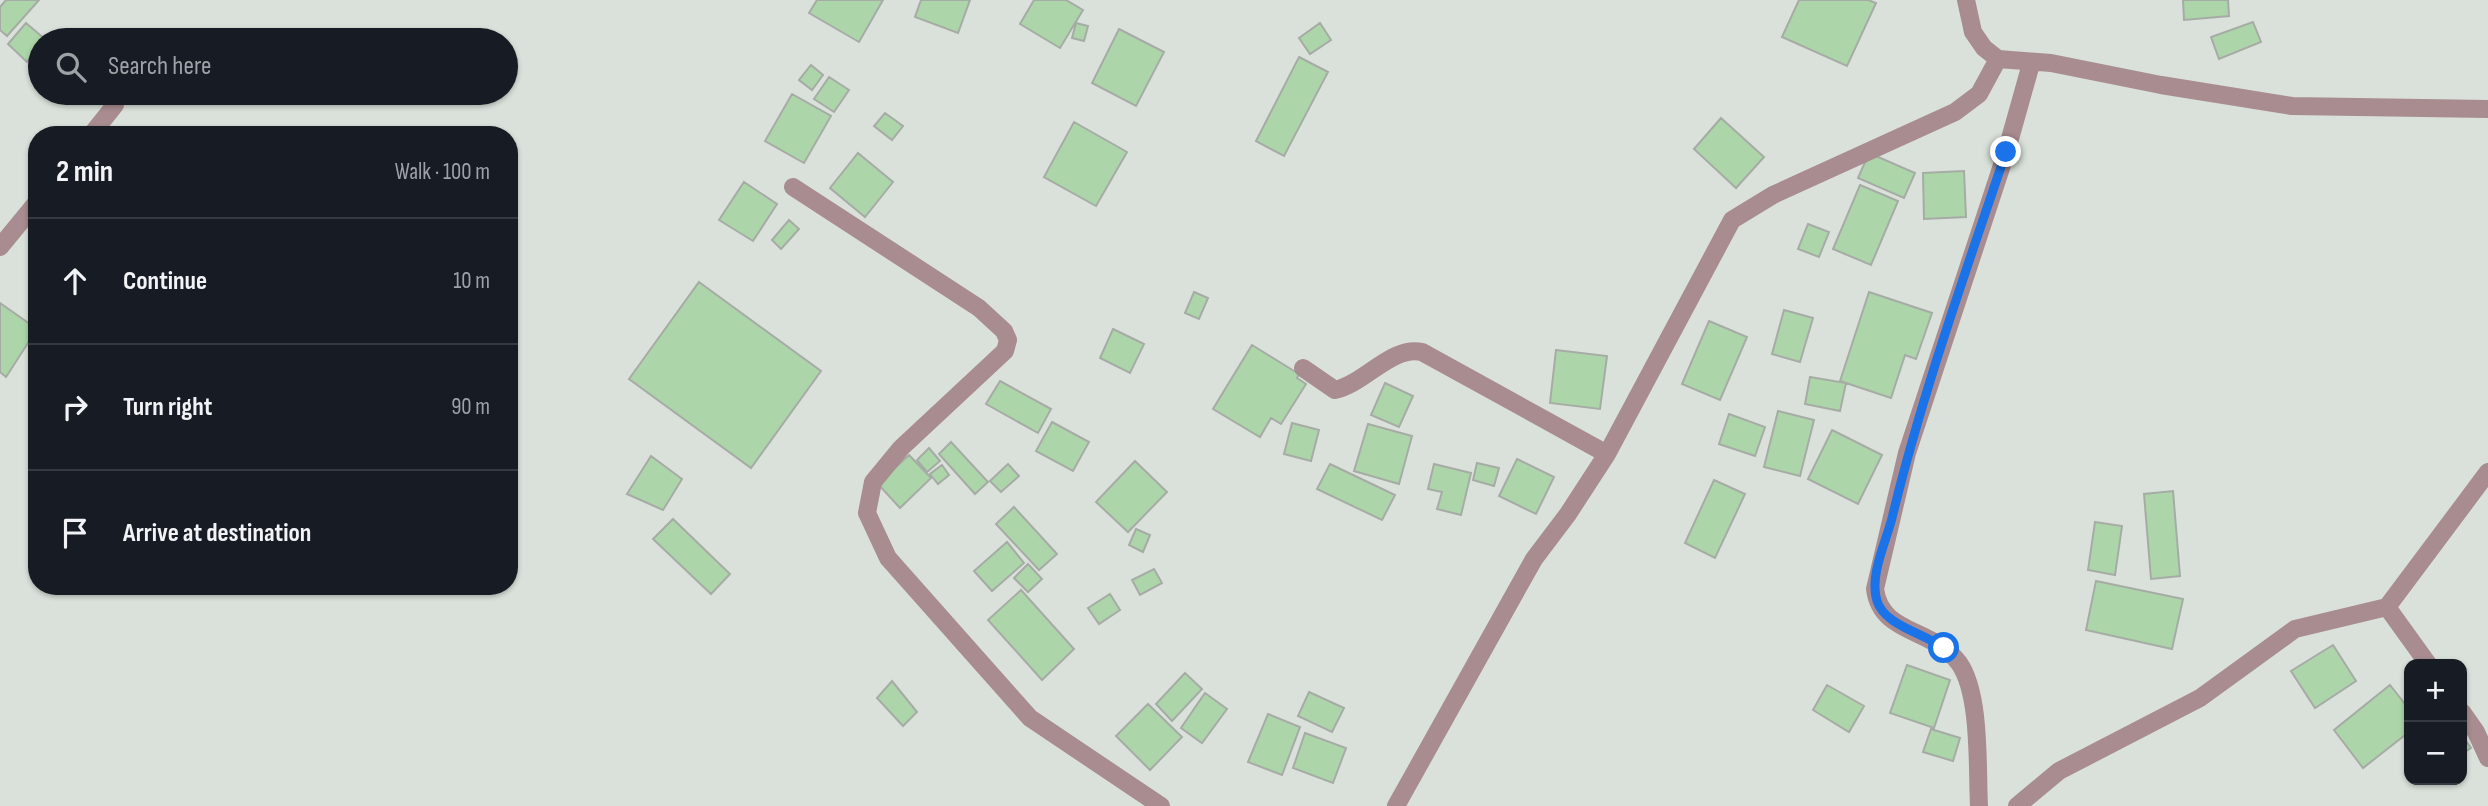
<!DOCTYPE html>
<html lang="en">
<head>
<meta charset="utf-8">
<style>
	:root { --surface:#171b24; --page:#20242c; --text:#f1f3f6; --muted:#9ea1a6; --line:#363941 }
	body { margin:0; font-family:"Sofia Sans Condensed",sans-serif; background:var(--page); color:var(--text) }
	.controls { position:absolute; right:21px; bottom:21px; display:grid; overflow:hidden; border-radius:14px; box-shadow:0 2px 5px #0004 }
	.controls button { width:63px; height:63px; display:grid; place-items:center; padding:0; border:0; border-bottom:2px solid var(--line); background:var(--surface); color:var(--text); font:35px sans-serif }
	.stop { position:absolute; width:21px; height:21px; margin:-16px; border:5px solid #1a73e8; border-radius:50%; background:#fff }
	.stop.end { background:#1a73e8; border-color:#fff; box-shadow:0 2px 7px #0008 }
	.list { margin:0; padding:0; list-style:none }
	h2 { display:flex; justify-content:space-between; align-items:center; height:91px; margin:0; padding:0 28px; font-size:30px }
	h2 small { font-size:23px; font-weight:400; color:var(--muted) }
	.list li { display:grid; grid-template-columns:46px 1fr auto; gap:21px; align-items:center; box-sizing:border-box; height:126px; padding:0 28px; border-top:2px solid var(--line) }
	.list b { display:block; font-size:26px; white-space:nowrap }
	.list em { font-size:23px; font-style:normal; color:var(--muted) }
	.icon { flex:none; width:38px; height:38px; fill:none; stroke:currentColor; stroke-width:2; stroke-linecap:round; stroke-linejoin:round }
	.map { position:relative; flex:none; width:2488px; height:806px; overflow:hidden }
	.search { position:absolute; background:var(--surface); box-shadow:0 2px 5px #0004; left:28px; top:28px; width:490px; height:77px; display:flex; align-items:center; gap:18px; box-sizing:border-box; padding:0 24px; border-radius:38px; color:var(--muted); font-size:26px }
	.panel { position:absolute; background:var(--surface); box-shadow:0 2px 5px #0004; left:28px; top:126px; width:490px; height:469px; border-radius:28px }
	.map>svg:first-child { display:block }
	.building { fill:#acd6a9; stroke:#a6aca5; stroke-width:2 }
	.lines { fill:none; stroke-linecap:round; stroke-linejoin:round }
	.minor { stroke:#a88c8f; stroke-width:18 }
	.route { stroke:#1a73e8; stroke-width:9 }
</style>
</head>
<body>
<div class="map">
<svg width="2488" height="806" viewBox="0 0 2488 806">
	<rect width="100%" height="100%" fill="#dae1da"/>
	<path class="building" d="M6,0H39L7,36L0,30V7Z
		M817,0H883L859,42L809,13Z
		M921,0H970L958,33L915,17Z
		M1034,0H1066L1083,10L1060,48L1020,24Z
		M1799,0H1868L1876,3L1847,66L1782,37Z
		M2183,0H2228L2229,16L2184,20Z
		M2253,22L2261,42L2219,59L2211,37Z
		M26,23L46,40H40V47L27,62L8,44Z
		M1076,23L1088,26L1084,41L1072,38Z
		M1320,23L1331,40L1310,54L1299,38Z
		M1119,29L1164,52L1136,106L1092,83Z
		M1299,57L1328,72L1284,156L1256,141Z
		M811,65L823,75L812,90L799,80Z
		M829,77L849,90L834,112L814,99Z
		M792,94L831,116L804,163L765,141Z
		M885,113L903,126L892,140L874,126Z
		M1721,118L1764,157L1736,188L1694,149Z
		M1074,122L1127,152L1096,206L1044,177Z
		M858,153L893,182L865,217L830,188Z
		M1869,153L1915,173L1904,198L1858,178Z
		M1964,171L1966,217L1924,219L1923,173Z
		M744,182L777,204L753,241L719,220Z
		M1860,185L1898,201L1871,265L1833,249Z
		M789,220L799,229L781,249L772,240Z
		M1808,224L1829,232L1819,257L1798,249Z
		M699,282L821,371L751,468L629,379Z
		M1194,292L1208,298L1199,319L1185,313Z
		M1869,292L1932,313L1916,359L1905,355L1891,398L1840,381Z
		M0,303L37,329L6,377L0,372Z
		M1784,310L1813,318L1800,362L1772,354Z
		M1709,321L1747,337L1720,400L1682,384Z
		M1113,329L1144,344L1130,373L1100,358Z
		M1252,345L1299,374L1297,378L1306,384L1281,424L1271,418L1260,437L1213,409Z
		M1556,350L1607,356L1600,409L1550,403Z
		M1810,377L1846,383L1840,411L1805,404Z
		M1000,381L1051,409L1038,433L986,404Z
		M1385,383L1413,396L1399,427L1371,415Z
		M1778,411L1814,420L1800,476L1764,467Z
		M1729,414L1765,427L1755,456L1719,444Z
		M1052,422L1089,442L1073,471L1036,451Z
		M1292,423L1319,430L1311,461L1284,454Z
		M1368,424L1412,436L1399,484L1354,471Z
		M1832,430L1882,455L1858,504L1808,479Z
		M951,442L988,482L975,494L939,454Z
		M929,448L940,461L927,472L917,460Z
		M909,455L931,478L900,508L878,484Z
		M651,456L682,479L663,510L627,494Z
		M1517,459L1554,477L1536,514L1499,496Z
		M1135,461L1167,492L1128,532L1096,502Z
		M1477,463L1499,468L1494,486L1473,480Z
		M1008,464L1019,476L1001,492L990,481Z
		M1330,464L1395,495L1382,520L1317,489Z
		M1434,464L1471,473L1461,515L1437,509L1442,492L1428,489Z
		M942,465L949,475L938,484L930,474Z
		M1714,480L1745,494L1715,558L1685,543Z
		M2173,491L2180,576L2151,579L2144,494Z
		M1014,507L1057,554L1039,570L996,524Z
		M673,519L730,574L711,594L653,539Z
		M2095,522L2122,526L2115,575L2088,570Z
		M1136,529L1150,535L1143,552L1129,545Z
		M1007,542L1024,563L992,591L974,571Z
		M1028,564L1042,579L1028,592L1014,578Z
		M1154,569L1162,583L1140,595L1132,580Z
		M2096,581L2183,599L2172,649L2086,630Z
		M1021,590L1074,649L1042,680L988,620Z
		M1110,594L1120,610L1099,624L1088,608Z
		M2333,645L2356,681L2315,708L2291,671Z
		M1907,665L1950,680L1934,728L1890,713Z
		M1185,673L1202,689L1172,721L1156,704Z
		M892,681L917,712L903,726L877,698Z
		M1827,685L1864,706L1849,732L1813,710Z
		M2390,685L2409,709V732L2363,768L2334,730Z
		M1309,692L1344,708L1332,732L1298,716Z
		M1205,693L1227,709L1202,743L1181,728Z
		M1148,704L1182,737L1150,770L1116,736Z
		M1268,714L1300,727L1282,775L1248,762Z
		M1931,729L1960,738L1953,761L1923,752Z
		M1305,733L1346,748L1333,783L1293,768Z
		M2462,735L2471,748L2462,754Z"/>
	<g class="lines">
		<path class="minor" d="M1966,0L1973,32L1984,48L1998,59L2051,63L2161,85L2292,106L2488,109
			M91,135L115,105
			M793,187L979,308L1004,331L1008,340L1005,351L901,448L873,482L867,513L888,558L1030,718L1161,806
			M0,247L37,202
			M1303,368L1335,390C1364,384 1392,345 1422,352L1607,454
			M2387,607L2428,664
			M2462,712L2476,732L2488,758
			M1396,806L1534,559L1568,514L1607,454L1732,220L1773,195L1955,112L1979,94L1998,59
			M1979,806C1977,768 1981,694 1959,663C1932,627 1881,635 1875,589L1907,453L2006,153L2031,64
			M2017,806L2059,771L2200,698L2295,629L2387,607L2488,472"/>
	</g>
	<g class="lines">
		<path class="route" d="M1944,648C1924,633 1885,626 1877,601C1869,576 1886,542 1892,518C1922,394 1965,274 2006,152"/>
	</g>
</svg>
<div class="controls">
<button>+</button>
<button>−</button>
</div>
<div class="stop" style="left:1944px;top:648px"></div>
<div class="stop end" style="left:2006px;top:152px"></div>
<div class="search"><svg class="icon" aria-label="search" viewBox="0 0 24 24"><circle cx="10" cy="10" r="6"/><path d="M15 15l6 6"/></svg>Search here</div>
<section class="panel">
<h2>2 min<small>Walk · 100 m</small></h2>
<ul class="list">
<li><svg class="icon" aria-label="ahead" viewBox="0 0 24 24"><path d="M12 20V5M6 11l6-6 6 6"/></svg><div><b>Continue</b></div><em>10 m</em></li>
<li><svg class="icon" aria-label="right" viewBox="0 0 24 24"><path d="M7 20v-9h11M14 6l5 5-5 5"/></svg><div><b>Turn right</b></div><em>90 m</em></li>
<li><svg class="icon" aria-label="arrive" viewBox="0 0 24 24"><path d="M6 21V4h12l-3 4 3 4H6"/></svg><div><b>Arrive at destination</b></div></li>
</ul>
</section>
</div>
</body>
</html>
